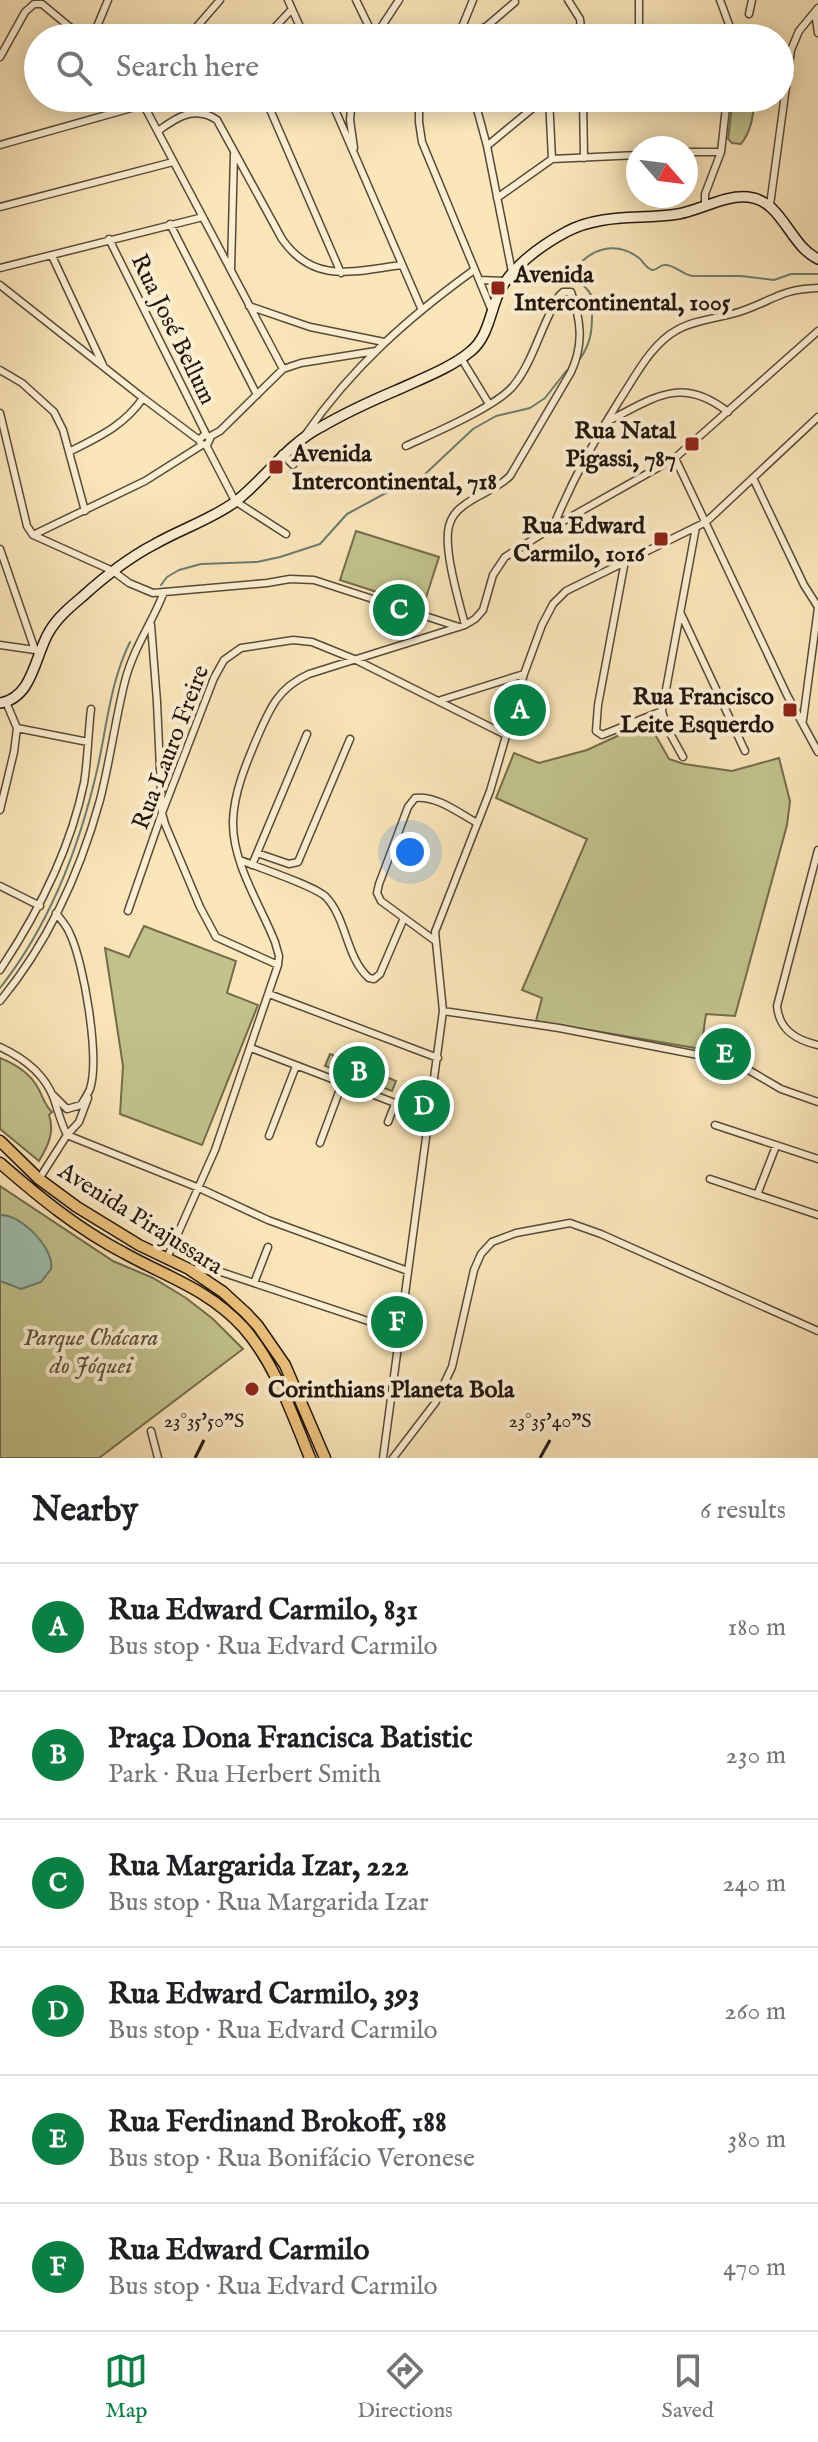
<!DOCTYPE html>
<html lang="en">
<head>
<meta charset="utf-8">
<style>
	:root { --surface:#fff; --page:#f6f6f6; --text:#202124; --muted:#757577; --line:#e0e0e0; --accent:#0b8043 }
	body { margin:0; font-family:"IM FELL English",serif; background:var(--page); color:var(--text) }
	.compass { position:absolute; left:626px; top:136px; width:72px; height:72px; border-radius:50%; background:var(--surface); box-shadow:0 4px 20px #0003; rotate:118deg }
	.you { position:absolute; left:410px; top:852px; width:28px; height:28px; margin:-20px; border:6px solid #fff; border-radius:50%; background:#1a73e8; box-shadow:0 0 0 12px #1a73e833 }
	.badge { display:grid; place-items:center; width:52px; height:52px; border-radius:50%; background:var(--accent); color:#fff; font-size:26px; font-weight:700 }
	.pin { position:absolute; translate:-50% -50%; border:4px solid #fff; box-shadow:0 2px 8px #0006 }
	.list { margin:0; padding:0; list-style:none }
	h2 { display:flex; justify-content:space-between; align-items:center; height:104px; margin:0; padding:0 32px; font-size:34px }
	h2 small { font-size:26px; font-weight:400; color:var(--muted) }
	.list li { display:grid; grid-template-columns:52px 1fr auto; gap:24px; align-items:center; box-sizing:border-box; height:128px; padding:0 32px; border-top:2px solid var(--line) }
	.list b { display:block; font-size:30px; white-space:nowrap }
	.list p { margin:0; font-size:26px; white-space:nowrap; color:var(--muted) }
	.list em { font-size:26px; font-style:normal; color:var(--muted) }
	.icon { flex:none; width:44px; height:44px; fill:none; stroke:currentColor; stroke-width:2; stroke-linecap:round; stroke-linejoin:round }
	.map { position:relative; flex:none; width:818px; height:1458px; overflow:hidden }
	.search { position:absolute; background:var(--surface); box-shadow:0 4px 20px #0003; left:24px; right:24px; top:24px; height:88px; display:flex; align-items:center; gap:20px; box-sizing:border-box; padding:0 28px; border-radius:44px; color:var(--muted); font-size:30px }
	.sheet { height:872px; background:var(--surface) }
	nav { display:flex; justify-content:space-around; align-items:center; box-sizing:border-box; height:112px; border-top:2px solid var(--line); background:var(--surface); font-size:22px; color:var(--muted) }
	nav a { display:grid; justify-items:center; gap:4px }
	nav .on { color:var(--accent) }
	.map>svg:first-child { display:block }
	.green { fill:#c2c38c; stroke:#726c4d; stroke-width:2 }
	.water { fill:#9ec0af; stroke:#6c7c6f; stroke-width:2 }
	.lines { fill:none; stroke-linecap:round; stroke-linejoin:round }
	.stream { stroke:#6c7c6f; stroke-width:2 }
	.street-casing { stroke:#574a39; stroke-width:9 }
	.secondary-casing { stroke:#21160e; stroke-width:12 }
	.primary-casing { stroke:#21160e; stroke-width:13 }
	.street { stroke:#fcefd2; stroke-width:6 }
	.secondary { stroke:#fcefd2; stroke-width:9 }
	.primary { stroke:#edc37c; stroke-width:10 }
	.ticks { fill:none; stroke:#21160e; stroke-width:3 }
	.poi-dot { fill:#8f2418; stroke:#fcefd2; stroke-width:3 }
	.labels { text-anchor:middle; stroke-width:8; stroke-linejoin:round; paint-order:stroke }
	.poi-label { font-size:24px; font-weight:bold; fill:#21160e; stroke:#fcefd2; text-anchor:start }
	.street-label { font-size:24px; fill:#21160e; stroke:#fcefd2 }
	.park-label { font-size:24px; font-style:italic; fill:#59533a; stroke:#fcefd2 }
	.ticks-label { font-size:20px; text-anchor:middle; fill:#21160e; stroke:#fcefd2; stroke-width:8; stroke-linejoin:round; paint-order:stroke }
</style>
</head>
<body>
<div class="map">
<svg width="818" height="1458" viewBox="0 0 818 1458">
	<rect width="100%" height="100%" fill="#fae6b9"/>
	<filter id="stains"><feTurbulence type="fractalNoise" baseFrequency=".0025" numOctaves="4"/><feColorMatrix values="0 0 0 0 .2 0 0 0 0 .09 0 0 0 0 .02 0 0 0 .5 -.17"/></filter>
	<radialGradient id="worn" r=".72"><stop offset=".6" stop-color="#630" stop-opacity="0"/><stop offset="1" stop-color="#630" stop-opacity=".3"/></radialGradient>
	<path class="green" d="M733,98H755C753,115 752,130 741,144L732,143L728,139Z
		M356,531L439,557L423,607L340,580Z
		M652,720L656,736L669,759L684,764L732,771L779,758L790,801L787,825L735,1016L706,1014L701,1049L536,1021L542,998L522,990L587,839L496,798L514,753L539,763L587,750Z
		M144,926L236,961L227,993L258,1005L202,1145L120,1114L123,1066L105,948L129,957Z
		M330,1054L396,1081L392,1091L325,1066Z
		M0,1058C15,1064 30,1073 38,1088C43,1096 44,1105 52,1112L49,1115C55,1132 48,1146 39,1161L0,1129Z
		M0,1186L113,1261L153,1278L186,1298L213,1319L243,1349L99,1458H0Z"/>
	<path class="water" d="M0,1215C21,1214 55,1249 51,1269L41,1282L21,1289L0,1281Z"/>
	<g class="lines">
		<path class="stream" d="M580,359C590,344 592,333 592,316C593,310 595,304 592,297C588,287 577,282 574,271C589,249 615,240 639,258C643,261 647,270 653,270C657,270 660,265 664,265C675,264 682,275 693,276H741L774,280L791,274H818
			M161,585L167,577L179,570L201,564L257,562L280,557L320,544L347,514L395,488L423,476L473,429L496,416L530,408L545,398L567,370
			M0,988C51,923 80,846 98,766C107,724 111,680 130,642"/>
		<defs>
			<path id="street" d="M288,0L305,38
				M356,0L374,37
				M568,0L580,19L582,38
				M720,0L734,38
				M815,12L818,33
				M749,14L752,0
				M462,37L487,26L515,2
				M89,38L96,29L108,0
				M187,38L220,0
				M265,38L292,9
				M374,38L399,0
				M452,38L462,27L473,0
				M639,38V0
				M0,57L25,12L34,4H42L83,38
				M140,98L283,369L301,363L376,351
				M265,98L341,273
				M330,98L421,308
				M352,98L350,120L354,148
				M419,98V122L422,142L492,311
				M474,98L487,146L512,272
				M549,98L552,159
				M583,98L584,158
				M158,131C177,117 195,105 217,120L282,239C314,285 354,271 402,265
				M0,145L142,105
				M487,146L545,98
				M686,152H721
				M497,198L552,159L638,155
				M770,205L791,50L799,31L818,8
				M705,206V194L721,152L727,98
				M0,207L173,162
				M170,224L257,395
				M109,239L206,434
				M52,256L103,365
				M0,268L203,217
				M231,270L234,153
				M480,280L505,281
				M0,285L143,398L199,440L201,444L207,445L210,439L205,434L199,440
				M249,306L310,327L384,342
				M461,358L489,404
				M0,370L22,383L54,412L63,430L85,511
				M0,413L27,526L33,535
				M608,421C654,398 681,375 728,412
				M306,434C352,367 409,317 474,270
				M209,437L220,431L283,369
				M206,445L235,501L286,534
				M406,446C432,434 498,406 514,385C533,362 542,323 559,296L563,292H571C581,320 584,344 571,372L510,476C496,490 478,494 463,506C456,511 451,518 449,526C443,549 459,601 465,625
				M69,452C98,437 124,426 143,398
				M282,454L293,465
				M675,458L787,695L818,752
				M753,478L804,585L818,607
				M553,527C571,483 593,442 619,401C635,377 651,344 677,330C696,319 722,318 742,311C774,300 781,289 818,288
				M33,535L113,571L129,583L153,593L267,583L290,579L314,580L459,627
				M33,535L145,481L202,445
				M0,549L35,650L39,652
				M625,561L598,705L596,731L602,735L662,711
				M681,614L745,751
				M151,625L157,702L162,813L165,824L200,907L216,937L278,965
				M0,645L35,650
				M441,700L524,674
				M803,720L818,608
				M17,728L88,742
				M683,757L667,728L662,711L696,527
				M0,810L14,752L17,728L6,702
				M818,850L777,1006C779,1030 796,1040 818,1045
				M257,853L289,864L298,862L350,739
				M240,860C257,867 315,886 326,897C347,919 346,958 369,978L374,979L380,974L404,918
				M252,865L307,734
				M0,886L40,906
				M128,911L162,813L214,678L224,660L241,648L293,640L312,642L354,659L506,735
				M434,940L381,901L377,893L379,884L408,807L415,798C436,795 459,813 477,823
				M0,970C38,913 70,851 84,783C88,759 88,734 91,709
				M269,994L438,1058
				M0,1001C48,943 80,872 100,800C110,761 115,721 125,681C133,649 152,623 164,592
				M443,1011L559,1028L729,1061L740,1065L781,1089L818,1102
				M0,1047C24,1058 45,1074 54,1099C58,1111 61,1123 67,1135
				M251,1048L429,1116
				M53,1095L67,1109L81,1105C84,1100 88,1094 90,1089C100,1058 84,963 70,934C67,926 61,920 56,913
				M388,1122L395,1104
				M715,1125L818,1159
				M67,1135L199,1188L268,1220L408,1271
				M269,1136L296,1066
				M320,1143L342,1084
				M39,1179L67,1135L79,1122L88,1098
				M710,1179L818,1215
				M757,1195L776,1146
				M167,1258L215,1150L278,965L279,956L275,942C260,904 232,863 233,821C234,792 246,764 257,738C270,708 278,688 309,674L465,625L475,619L483,610L493,575L505,557L553,527L675,458L818,331
				M191,1269L221,1272L401,1332
				M254,1283L268,1247
				M151,1431L158,1458
				M383,1458L443,1011L435,932L490,791L524,674L542,625L553,604L566,591L706,522L818,417
				M393,1458L435,1403L452,1367L474,1270L481,1254L492,1242L516,1233L570,1223L601,1234L818,1331"/>
			<path id="secondary" d="M0,703C33,698 35,655 49,632C57,618 70,607 82,597C104,577 128,558 155,544C181,529 210,520 235,502C266,478 286,445 321,427C345,413 371,401 397,390C421,379 451,368 471,351C487,338 490,315 497,297C508,269 540,246 566,232C601,213 640,220 678,214C701,210 724,195 748,197C782,200 789,245 818,259"/>
			<path id="primary" d="M0,1141L39,1179L77,1207L139,1245L189,1269L223,1292L246,1313L258,1326L285,1365L325,1458
				M0,1163C39,1197 78,1229 124,1253C167,1277 208,1289 243,1327C275,1363 292,1414 310,1458"/>
		</defs>
		<use href="#street" class="street-casing"/>
		<use href="#secondary" class="secondary-casing"/>
		<use href="#primary" class="primary-casing"/>
		<use href="#street" class="street"/>
		<use href="#secondary" class="secondary"/>
		<use href="#primary" class="primary"/>
	</g>
	<path class="ticks" d="M195,1458L204,1440M540,1458L550,1440"/>
	<g class="poi-dot">
		<rect x="490" y="280" width="16" height="16" rx="4"/>
		<rect x="684" y="436" width="16" height="16" rx="4"/>
		<rect x="268" y="459" width="16" height="16" rx="4"/>
		<rect x="653" y="531" width="16" height="16" rx="4"/>
		<rect x="782" y="702" width="16" height="16" rx="4"/>
		<circle cx="252" cy="1389" r="8"/>
	</g>
	<g class="labels">
		<g class="poi-label">
			<text x="514" y="282">Avenida<tspan x="514" dy="28">Intercontinental, 1005</tspan></text>
			<text x="676" y="438" text-anchor="end">Rua Natal<tspan x="676" dy="28">Pigassi, 787</tspan></text>
			<text x="292" y="461">Avenida<tspan x="292" dy="28">Intercontinental, 718</tspan></text>
			<text x="645" y="533" text-anchor="end">Rua Edward<tspan x="645" dy="28">Carmilo, 1016</tspan></text>
			<text x="774" y="704" text-anchor="end">Rua Francisco<tspan x="774" dy="28">Leite Esquerdo</tspan></text>
			<text x="268" y="1397">Corinthians Planeta Bola</text>
		</g>
		<g class="street-label">
			<text transform="translate(174 329) rotate(64)" y="8">Rua José Bellum</text>
			<text transform="translate(170 747) rotate(-69)" y="8">Rua Lauro Freire</text>
			<text transform="translate(141 1218) rotate(32)" y="8">Avenida Pirajussara</text>
		</g>
		<g class="park-label">
			<text x="91" y="1345">Parque Chácara<tspan x="91" dy="28">do Jóquei</tspan></text>
		</g>
	</g>
	<g class="ticks-label">
		<text x="204" y="1427">23°35'50"S</text>
		<text x="550" y="1427">23°35'40"S</text>
	</g>
	<rect width="100%" height="100%" filter="url(#stains)"/>
	<rect width="100%" height="100%" fill="url(#worn)"/>
</svg>
<svg class="compass" viewBox="-18 -18 36 36"><path d="M0-13l5 13h-10z" fill="#e53935"/><path d="M0 13l5-13h-10z" fill="#757577"/></svg>
<div class="you"></div>
<div class="pin badge" style="left:520px;top:710px">A</div>
<div class="pin badge" style="left:359px;top:1072px">B</div>
<div class="pin badge" style="left:399px;top:610px">C</div>
<div class="pin badge" style="left:424px;top:1106px">D</div>
<div class="pin badge" style="left:725px;top:1054px">E</div>
<div class="pin badge" style="left:397px;top:1322px">F</div>
<div class="search"><svg class="icon" aria-label="search" viewBox="0 0 24 24"><circle cx="10" cy="10" r="6"/><path d="M15 15l6 6"/></svg>Search here</div>
</div>
<section class="sheet">
<h2>Nearby<small>6 results</small></h2>
<ul class="list">
<li><span class="badge">A</span><div><b>Rua Edward Carmilo, 831</b><p>Bus stop · Rua Edvard Carmilo</p></div><em>180 m</em></li>
<li><span class="badge">B</span><div><b>Praça Dona Francisca Batistic</b><p>Park · Rua Herbert Smith</p></div><em>230 m</em></li>
<li><span class="badge">C</span><div><b>Rua Margarida Izar, 222</b><p>Bus stop · Rua Margarida Izar</p></div><em>240 m</em></li>
<li><span class="badge">D</span><div><b>Rua Edward Carmilo, 393</b><p>Bus stop · Rua Edvard Carmilo</p></div><em>260 m</em></li>
<li><span class="badge">E</span><div><b>Rua Ferdinand Brokoff, 188</b><p>Bus stop · Rua Bonifácio Veronese</p></div><em>380 m</em></li>
<li><span class="badge">F</span><div><b>Rua Edward Carmilo</b><p>Bus stop · Rua Edvard Carmilo</p></div><em>470 m</em></li>
</ul>
</section>
<nav>
<a class="on"><svg class="icon" aria-label="map" viewBox="0 0 24 24"><path d="M3 6l6-2 6 2 6-2v14l-6 2-6-2-6 2zM9 4v14M15 6v14"/></svg>Map</a>
<a><svg class="icon" aria-label="directions" viewBox="0 0 24 24"><path d="M12 3l9 9-9 9-9-9zM9 14v-3h6M13 9l2 2-2 2"/></svg>Directions</a>
<a><svg class="icon" aria-label="saved" viewBox="0 0 24 24"><path d="M7 4h10v16l-5-4-5 4z"/></svg>Saved</a>
</nav>
</body>
</html>
